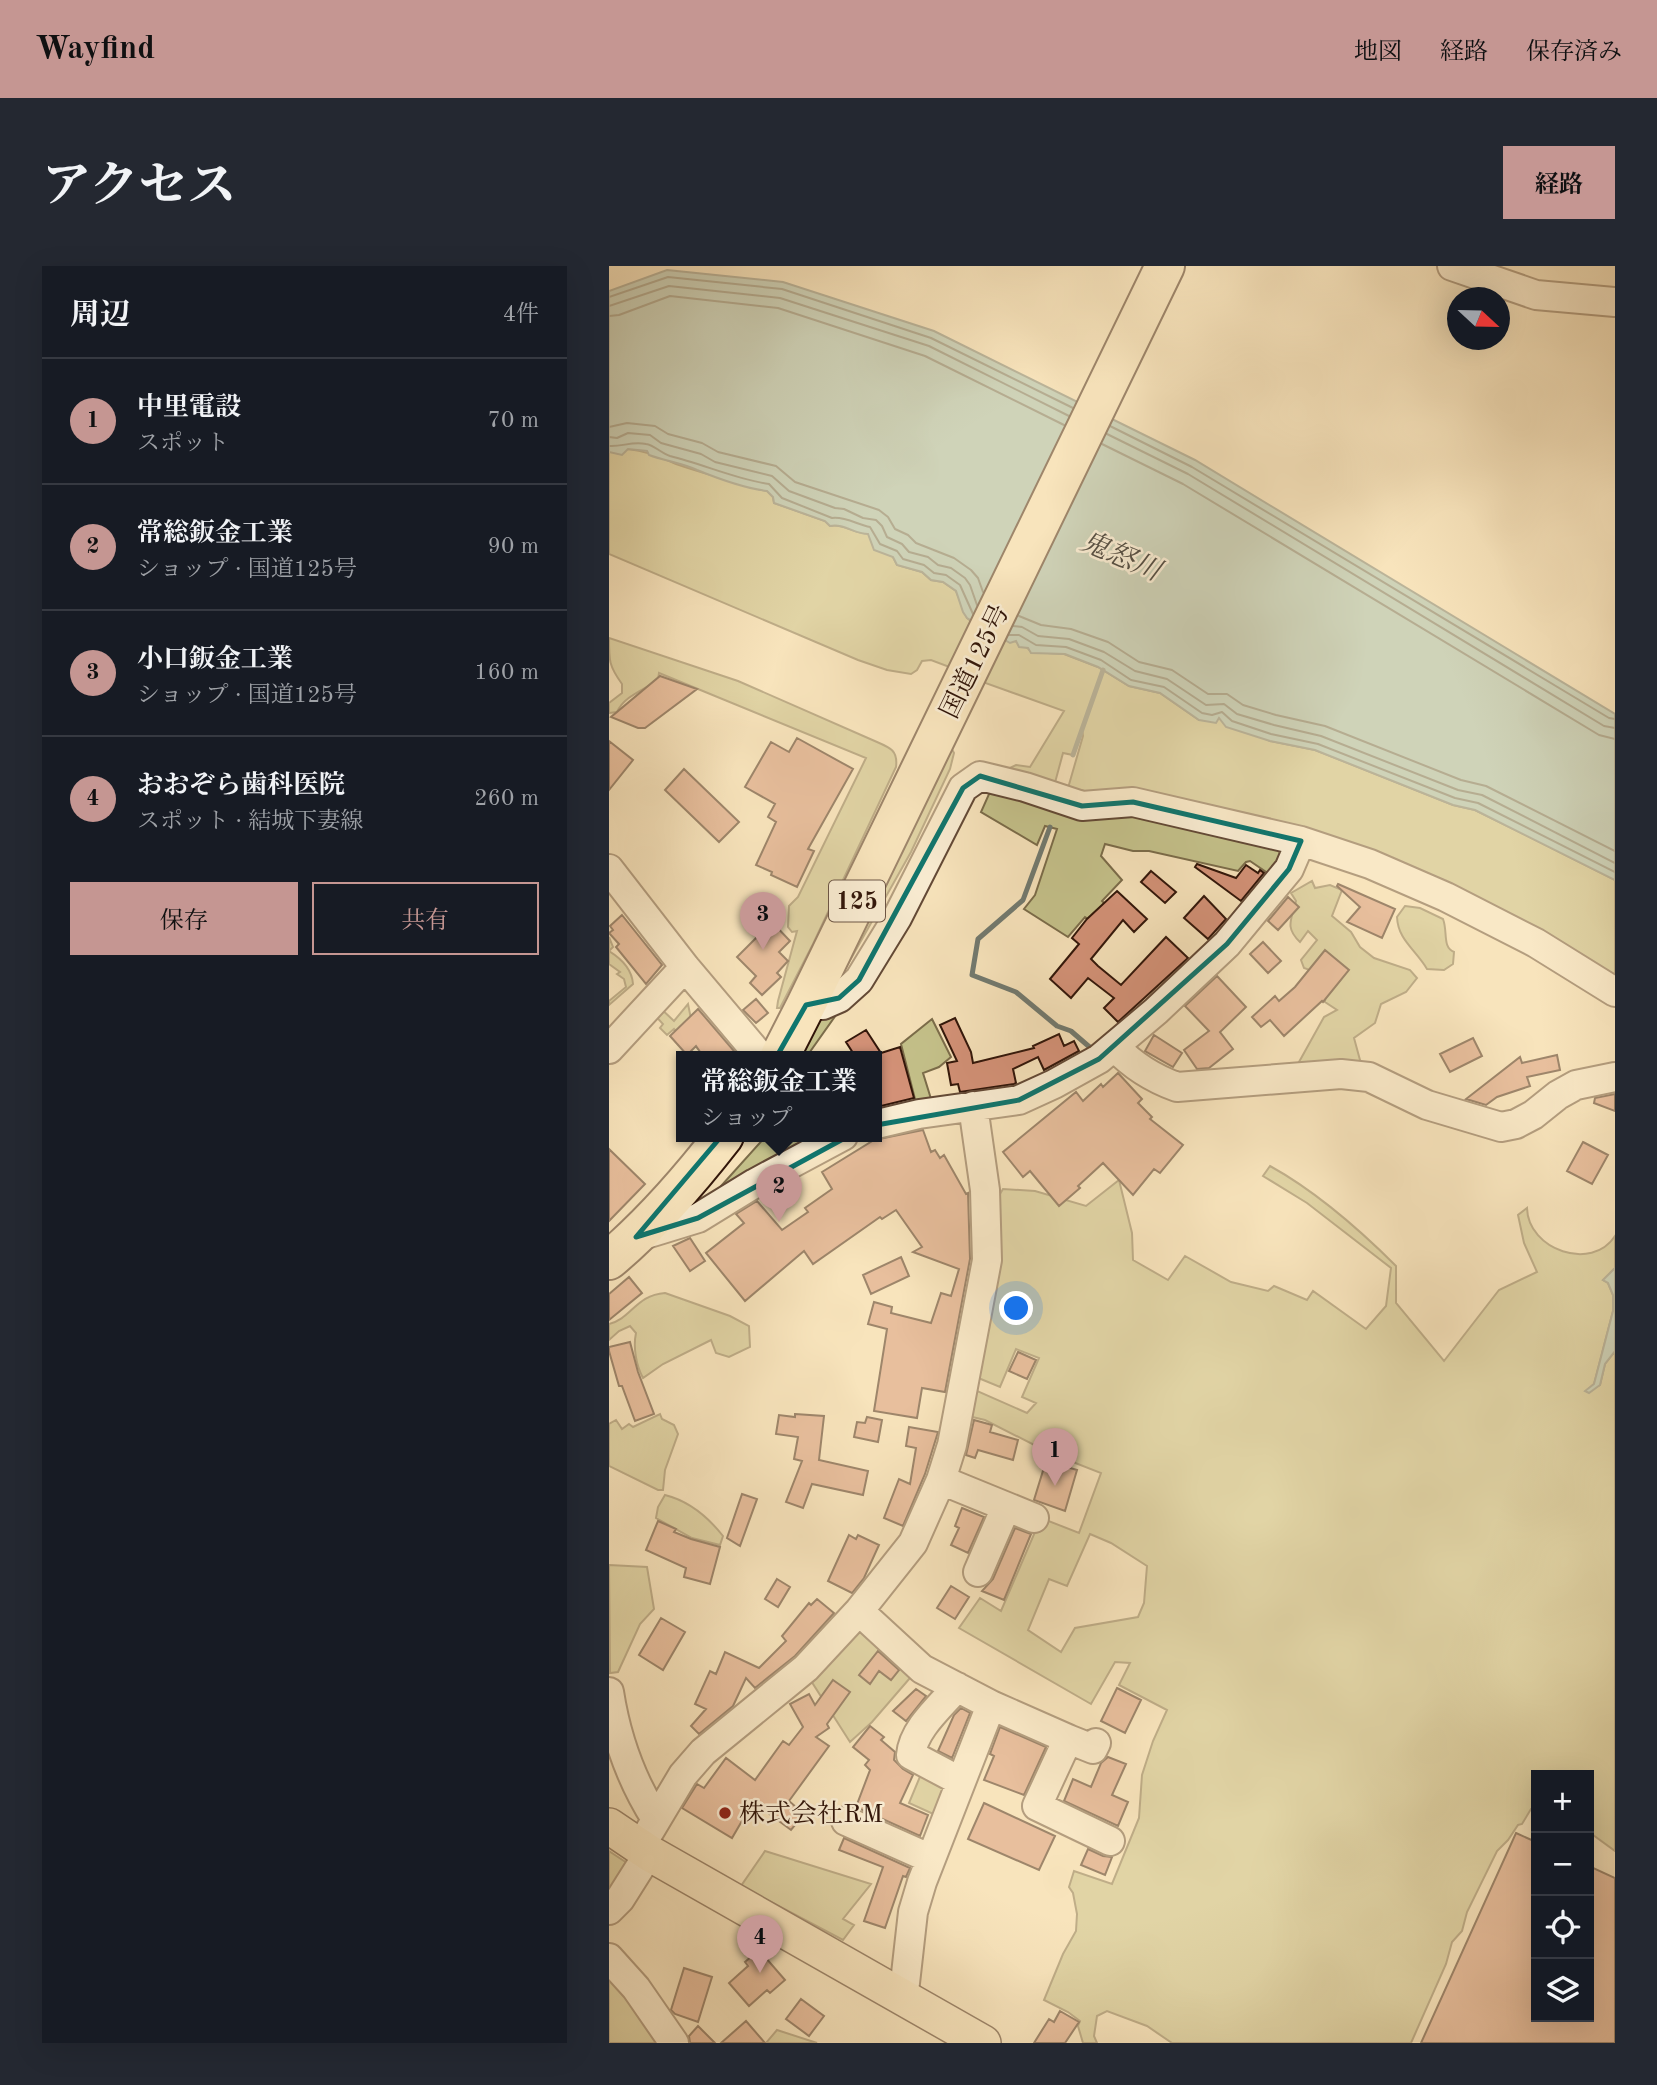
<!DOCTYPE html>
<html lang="ja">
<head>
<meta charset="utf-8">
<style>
	:root { --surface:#171b24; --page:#242831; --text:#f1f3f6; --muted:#9ea1a6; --line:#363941; --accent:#c59692 }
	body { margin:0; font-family:"Old Standard TT","Noto Serif JP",serif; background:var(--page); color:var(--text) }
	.controls { position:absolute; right:21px; bottom:21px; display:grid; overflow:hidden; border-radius:0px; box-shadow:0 7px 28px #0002 }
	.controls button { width:63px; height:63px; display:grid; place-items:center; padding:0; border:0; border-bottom:2px solid var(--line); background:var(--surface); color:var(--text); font:35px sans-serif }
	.compass { position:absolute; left:838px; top:21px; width:63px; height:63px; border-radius:50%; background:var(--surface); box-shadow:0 7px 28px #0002; rotate:112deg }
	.you { position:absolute; left:408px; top:1043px; width:24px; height:24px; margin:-18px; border:5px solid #fff; border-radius:50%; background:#1a73e8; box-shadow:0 0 0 10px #1a73e833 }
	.badge { display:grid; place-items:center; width:46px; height:46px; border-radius:50%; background:var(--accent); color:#111; font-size:23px; font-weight:700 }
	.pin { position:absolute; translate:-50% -58px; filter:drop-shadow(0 2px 4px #0008) }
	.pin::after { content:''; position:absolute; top:37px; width:24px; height:21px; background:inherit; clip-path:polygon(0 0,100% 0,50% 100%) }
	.popup { position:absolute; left:67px; top:785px; width:206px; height:91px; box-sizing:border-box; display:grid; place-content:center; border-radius:0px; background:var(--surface); filter:drop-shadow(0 2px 5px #0005); font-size:23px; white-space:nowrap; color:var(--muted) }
	.popup b { font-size:26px; color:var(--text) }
	.popup::after { content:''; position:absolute; left:50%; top:100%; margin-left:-14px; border:14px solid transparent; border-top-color:var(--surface) }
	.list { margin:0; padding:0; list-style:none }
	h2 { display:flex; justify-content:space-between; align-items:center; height:91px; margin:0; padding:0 28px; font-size:30px }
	h2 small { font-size:23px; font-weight:400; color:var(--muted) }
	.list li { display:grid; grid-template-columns:46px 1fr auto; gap:21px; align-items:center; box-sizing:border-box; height:126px; padding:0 28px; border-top:2px solid var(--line) }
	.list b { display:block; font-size:26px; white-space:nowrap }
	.list p { margin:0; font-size:23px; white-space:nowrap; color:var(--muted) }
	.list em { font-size:23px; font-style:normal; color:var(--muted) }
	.actions { display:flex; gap:14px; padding:21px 28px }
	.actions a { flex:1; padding:16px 0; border:2px solid var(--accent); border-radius:0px; text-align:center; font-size:24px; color:var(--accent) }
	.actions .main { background:var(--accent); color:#111 }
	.icon { flex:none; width:38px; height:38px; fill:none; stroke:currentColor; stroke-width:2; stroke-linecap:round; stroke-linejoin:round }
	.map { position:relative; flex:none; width:1006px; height:1777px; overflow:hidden; border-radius:0px }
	header { display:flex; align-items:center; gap:42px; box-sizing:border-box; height:98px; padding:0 35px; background:var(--accent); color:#111 }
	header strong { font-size:33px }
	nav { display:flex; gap:38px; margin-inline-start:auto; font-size:24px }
	.intro { display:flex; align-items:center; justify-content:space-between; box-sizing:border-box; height:168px; padding:0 42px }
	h1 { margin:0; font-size:49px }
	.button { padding:18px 32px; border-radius:0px; background:var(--accent); color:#111; font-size:24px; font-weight:700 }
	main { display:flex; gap:42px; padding:0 42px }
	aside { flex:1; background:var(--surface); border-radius:0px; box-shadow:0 7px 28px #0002 }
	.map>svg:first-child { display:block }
	.green { fill:#c5c28b; stroke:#7b6c4a; stroke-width:2; fill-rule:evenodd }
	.water { fill:#9dbeb4; stroke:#727a70; stroke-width:2 }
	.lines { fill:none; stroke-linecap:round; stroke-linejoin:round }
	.shore { stroke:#676a5e; stroke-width:2 }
	.stream { stroke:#727a70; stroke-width:5 }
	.building { fill:#d49278; stroke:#311509; stroke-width:2 }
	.minor-casing { stroke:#634936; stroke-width:32 }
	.major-casing { stroke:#311509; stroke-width:38 }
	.highway-casing { stroke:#311509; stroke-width:42 }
	.minor { stroke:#faedd3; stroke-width:28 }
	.major { stroke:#f8e4bc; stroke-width:35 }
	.highway { stroke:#f8e4bc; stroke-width:38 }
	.marked { fill:none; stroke:#0f766e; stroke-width:5; stroke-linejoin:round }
	.poi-dot { fill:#8f2418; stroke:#faedd3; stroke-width:2.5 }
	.labels { text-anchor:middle; stroke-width:5; stroke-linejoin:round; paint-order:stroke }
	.shield { fill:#faedd3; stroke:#6d5646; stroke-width:2 }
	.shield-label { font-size:24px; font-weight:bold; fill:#311509 }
	.street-label { font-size:26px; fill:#311509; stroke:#faedd3 }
	.poi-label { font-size:26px; fill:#311509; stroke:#faedd3; text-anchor:start }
	.water-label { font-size:28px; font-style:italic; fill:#575045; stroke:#faedd3 }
</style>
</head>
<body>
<header>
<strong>Wayfind</strong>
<nav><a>地図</a><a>経路</a><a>保存済み</a></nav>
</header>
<div class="intro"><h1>アクセス</h1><a class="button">経路</a></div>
<main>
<aside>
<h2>周辺<small>4件</small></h2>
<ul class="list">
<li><span class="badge">1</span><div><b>中里電設</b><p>スポット</p></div><em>70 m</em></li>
<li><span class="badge">2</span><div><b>常総鈑金工業</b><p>ショップ · 国道125号</p></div><em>90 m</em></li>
<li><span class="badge">3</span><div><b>小口鈑金工業</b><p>ショップ · 国道125号</p></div><em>160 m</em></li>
<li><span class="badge">4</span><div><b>おおぞら歯科医院</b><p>スポット · 結城下妻線</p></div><em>260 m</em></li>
</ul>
<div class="actions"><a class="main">保存</a><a>共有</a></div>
</aside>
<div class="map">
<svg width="1006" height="1777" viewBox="0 0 1006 1777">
	<rect width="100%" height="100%" fill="#f8e4bc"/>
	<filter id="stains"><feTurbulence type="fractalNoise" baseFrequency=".00286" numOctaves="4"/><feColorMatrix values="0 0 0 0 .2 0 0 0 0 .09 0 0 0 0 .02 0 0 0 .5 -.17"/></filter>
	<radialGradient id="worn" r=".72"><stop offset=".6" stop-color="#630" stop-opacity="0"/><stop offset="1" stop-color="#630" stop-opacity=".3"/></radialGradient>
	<path class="green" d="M19,183C38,185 50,191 67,198C87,205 106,210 126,216C137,219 146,223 158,225L164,231L165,237L216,255L221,260C235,257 245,268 259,267L284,291L288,299L313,306L322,314L334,316L347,325L358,352L364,357L343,402L322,394L313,395L308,404L302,408L278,404L249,394L0,288V186Z
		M388,370C400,373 415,376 422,386L455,388L489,401L520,420L551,427L590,454L610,451L661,475L706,484L844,539L866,544L1006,614V717L820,619L457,529L474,470L473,463L464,489L454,487L444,524L390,507L407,499L421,501L455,445L368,414Z
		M0,372L129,415L268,476C282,482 289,485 287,501L204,678L171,742H168L169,735L188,665L183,666L179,661L180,640L189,631L257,492L50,407L49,414C35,424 15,430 8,446L0,447V437L13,427V418C0,400 0,395 0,372Z
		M337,473L345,487L341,503L302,586L226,721Z
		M384,519L517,542L664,577L673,590L666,612L641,595L637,596L629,605L540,585H524L496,578L492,590L513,614L493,635L497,639L482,655L476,651L459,671L415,643L426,629L448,563L436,560L428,579L372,546Z
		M703,615L706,622L721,619L733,624L723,650L742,666L751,681L765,692L801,704L808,712L797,726L772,738L766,757L745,772L751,794L757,803L685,805L715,751L728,744L716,736L717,723L701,704L695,702L692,694L708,674L699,665L691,676C675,661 683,653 687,635L682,627Z
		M796,640L811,642L834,653C839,666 833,681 845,686L844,698L835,704L818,703C806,683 789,674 788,651Z
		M0,671L4,681L0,685C13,693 23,703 24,718L0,739V735L17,721L15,713L8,708L11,706L0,698Z
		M79,738L82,753L100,771L89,783L78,771L75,774L65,763L58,769L51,762L54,758L42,745L48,739L65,755Z
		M227,749L198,790H181C193,769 201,752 227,749Z
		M323,753L342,791L330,801L314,807L323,836L308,841L292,778Z
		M157,870H209L86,949Z
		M661,900C708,926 749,962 787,1000V1037L835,1095L890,1024L928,1006L915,977L909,949L918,942C919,984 983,1006 1006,970V1002L994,1014L999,1017L1004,1029V1045L985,1118L977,1125L991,1119L996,1098L1006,1085V1585L980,1566V1509H927V1540L922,1543L913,1558L909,1559L899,1574L888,1585L858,1646L853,1665L843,1676L837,1698L802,1777H563L538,1760L498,1745L488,1750L485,1770L488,1777H474L469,1760L471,1755L459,1746L435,1734L454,1688L467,1665L468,1648L464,1627L460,1621L465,1605L503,1618L530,1552L533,1509L544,1475L558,1444L510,1419L521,1397L506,1396L482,1438L350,1362L371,1332L392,1345L432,1252L470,1267L492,1207L441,1187L376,1154L355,1149L366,1124L418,1147L427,1137L413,1131L430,1092L407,1083L391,1121L367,1111L383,941L394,923L426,925L477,940L510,914L523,967L524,994L559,1014L576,990L622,1016L659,1025L665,1020L698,1034L704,1025L757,1063L777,1040L782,1002L698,937L654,910ZM481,1268L502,1277L538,1300L535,1337L529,1351L466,1362L452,1386L419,1364L440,1313L458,1320Z
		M56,1027L121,1050L140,1060L141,1081L120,1091L107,1087L102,1074L54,1098L34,1112C27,1099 24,1081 27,1067L21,1060L10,1065L0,1074V1058C22,1053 27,1029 56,1027Z
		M51,1148L53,1153L65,1159L69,1168L56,1204L54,1224H49L0,1200V1158L7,1154L13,1163L20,1158L24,1161Z
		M56,1229C80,1235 99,1251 114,1270L111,1279L83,1272L47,1252L49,1241Z
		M0,1299L38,1301L45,1343L31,1358L9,1406L1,1407Z
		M251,1352L307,1405L263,1456L241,1476L199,1410Z
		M315,1501L340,1513L331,1551L300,1537Z
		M0,1585L18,1597L0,1629Z
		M156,1585L262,1618L234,1653L245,1659L234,1674L132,1620Z
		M0,1702L57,1777H0Z
		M168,1764L208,1777H157Z"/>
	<path class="water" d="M58,4L174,16L325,65L586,194L1006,448V614L866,544L844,539L706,484L661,475L617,461L610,452L607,457L590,454L551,427L520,420L489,401L456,388L422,387L419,382L410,381L407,375L401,377L358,352L354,346L347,325L334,316L322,314L313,306L288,299L284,291L265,284L259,268C245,268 235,257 221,260L216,255L165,237L164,231L158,225C134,222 110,213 88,204C73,197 56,195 40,189L38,185L19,183L13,189L0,186V25Z
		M1006,1002V1085L996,1098L991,1119L980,1127L976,1125L985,1118L1004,1045V1029L999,1017L994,1014Z"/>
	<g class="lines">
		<path class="shore" d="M0,31L59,11L173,23L322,72L464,142
			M0,40L60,20L171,32L320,80L460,150
			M0,50L10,49L61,30L169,42L316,90L455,159
			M501,160L583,201L1000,452L1006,453
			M0,161L18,157L46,160L59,168L93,177L109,186L167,200L186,216L270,244L279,251L286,263L299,269L307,277L345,292L362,304L369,312L374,326
			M498,168L579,208L995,460L1006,462
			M0,171L8,172L19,167L41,169L52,177L92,188L106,196L163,210L180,225L226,242L235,243L254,252L267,254L273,260L278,271L293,278L300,286L319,291L329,299L342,302L356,312L361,319L368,339
			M493,178L574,218L990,469L1006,473
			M0,180C13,181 23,175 37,178C45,179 52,187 61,190C94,198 126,213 160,218L173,232L223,252C236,250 249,259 261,261L271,278L288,285L294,293L315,299L325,307L337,309L351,319L364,348
			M410,350L432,359L462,363L499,376L530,396L563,404L599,428H618L634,439L667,449L716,460L852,514L877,520L1006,585
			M404,360L413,361L429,370L460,373L495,386L526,405L558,413L597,439L615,438L628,448L665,459L712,470L849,524L873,529L1006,597
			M400,369H410L427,379L457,381L492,394L522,414L555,421L593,447L603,449L613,446L623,455L662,468L709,478L846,532L869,537L1006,606"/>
		<path class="stream" d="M464,489L494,404
			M441,561L414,634L369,673L363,709L407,726L448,760L462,765L484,784"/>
	</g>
	<path class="building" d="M51,410L88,423L36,462H29L2,451Z
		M188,472L244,503L199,583L205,585L188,621L162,609L163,606L147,599L167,556L159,551L166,538L136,521L162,476L180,486Z
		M0,475L24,494L0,524Z
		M75,503L130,556L110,576L56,524Z
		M588,598L627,612L637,599L649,607L651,604L655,607L632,635L586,601Z
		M542,605L567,626L556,637L532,616Z
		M729,618L786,643L773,672L738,656L751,641L728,620Z
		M508,625L538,653L525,666L514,654L482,693L489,700L512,719L557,671L579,692L509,756L495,742L505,732L479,712L462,732L441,713L470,678L463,672L478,653Z
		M595,630L617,653L599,673L575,652Z
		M679,631L690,641L669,664L659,655Z
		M13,649L53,699L37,718L7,681L10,678L0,667L4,664L1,660Z
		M163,656L181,675L170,686L179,695L168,707L172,711L153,729L141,717L147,710L128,691Z
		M654,676L672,695L659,707L641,688Z
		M716,684L740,704L714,736L713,735L675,770L661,754L652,761L643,751L666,730L670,735L686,721Z
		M608,710L637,741L611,766L624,783L600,802L588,803L575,784L600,765L576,740Z
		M147,733L159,747L147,757L134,744Z
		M89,743L125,785L119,790H94L87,780L78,789L61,770Z
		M346,752L362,786L364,797L425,782L424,780L450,768L455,780L465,775L470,785L435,804L429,791L404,803L407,817L405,818L351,826L349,818L342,819L338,797L348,795L331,759Z
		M257,764L272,787L291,781L305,832L268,841V790H246L237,776Z
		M545,769L573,787L564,801L536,785Z
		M864,772L873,790L841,806L831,788Z
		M948,789L951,804L918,811L921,820L888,831L877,839L857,833L911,791L913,797Z
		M509,807L533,833L529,837L543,851L541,853L574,879L551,907L545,903L524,929L494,897L469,920L471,922L450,940L421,905L414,911L394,886L467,826L474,835L492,818L494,821Z
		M1006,828V845L985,837L986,832Z
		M314,864L322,886L326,884L331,892L335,889L357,928L359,927L361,993L336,1126L313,1122L308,1152L265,1145L278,1063L259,1058L265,1036L283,1041L282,1047L322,1057L332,1027L342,1030L350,1003L304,986L313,981L287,944L273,953L271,951L204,998L195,985L136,1035L97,987L135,957L127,948L148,935L173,964L199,946L196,942L223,923L213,906L265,874Z
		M974,876L999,889L983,918L958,905Z
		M0,883L36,918L0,955Z
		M81,972L96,995L81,1005L64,980Z
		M292,991L300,1010L262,1028L254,1009Z
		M20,1011L33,1027L0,1054V1028Z
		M21,1076L29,1106L45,1148L26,1155L13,1120H10L0,1085V1081Z
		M409,1086L427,1094L418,1113L400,1105Z
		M186,1148L215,1150L210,1194L259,1205L254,1229L203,1218L194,1242L177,1236L193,1195L185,1193L189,1171L167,1168L170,1149L186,1151Z
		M258,1151L273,1154L269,1176L245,1171L248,1156L256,1157Z
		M365,1154L383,1159L381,1166L409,1174L404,1194L369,1184L366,1192L357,1189Z
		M300,1161L329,1166L316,1208L294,1260L275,1252L290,1213L301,1218L307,1182L297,1180Z
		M437,1195L468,1204L456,1245L425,1234Z
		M133,1228L148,1233L131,1280L118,1272Z
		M353,1242L375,1251L359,1287L342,1279L350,1262L346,1260Z
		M49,1255L67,1263L65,1266L82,1273L111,1281L101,1318L75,1311L77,1302L37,1284Z
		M406,1262L422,1268L395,1334L373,1325L384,1313Z
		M240,1269L247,1273L249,1269L270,1279L255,1312L243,1327L219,1315Z
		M168,1313L181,1321L169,1341L156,1333Z
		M342,1320L360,1331L346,1353L328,1342Z
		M208,1333L225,1347L186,1390L146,1422L137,1412L124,1440L90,1468L82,1460L97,1443L86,1438L101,1405L107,1408L116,1386L150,1402L177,1375L173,1370L200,1337L202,1339Z
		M52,1352L76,1366L54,1404L30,1389Z
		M269,1385L290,1404L282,1414L270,1405L261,1418L250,1409Z
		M224,1414L241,1426L218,1458L220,1462L207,1471L220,1480L180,1535L195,1548L182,1564L144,1536L123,1572L73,1542L88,1518L95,1522L117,1492L146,1514L174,1475L180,1479L194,1461L181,1438L200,1428L206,1439Z
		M508,1422L532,1434L516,1467L492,1455Z
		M307,1423L317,1430L297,1455L284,1445Z
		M352,1442L361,1447L343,1492L329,1485L345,1449Z
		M261,1460L275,1471L272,1474L286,1486L285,1494L294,1503L304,1509L291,1537L319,1549L311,1570L247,1541L261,1504L256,1499L260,1494L244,1481Z
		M391,1461L437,1481L415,1529L375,1514L385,1490L381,1488Z
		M499,1491L517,1498L503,1529L519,1536L509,1560L455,1535L464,1513L482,1521L492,1497Z
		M375,1537L446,1570L430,1604L359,1573Z
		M907,1567L927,1576V1751H980V1600L1006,1612V1777H812Z
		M235,1572L301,1602L297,1611L294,1610L276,1662L255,1655L274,1601L230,1584Z
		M479,1583L494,1590L503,1591L496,1609L472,1599Z
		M150,1684L176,1714L161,1727L158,1724L140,1740L120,1717L139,1700L136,1696Z
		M75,1702L103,1711L89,1756L66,1748L62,1744Z
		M192,1733L215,1750L200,1770L177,1753Z
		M451,1745L470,1756L456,1777H425L440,1753L445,1756Z
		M137,1755L156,1777H112Z
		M89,1760L106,1777H81L80,1770Z"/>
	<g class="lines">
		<defs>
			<path id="minor" d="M843,0L927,29L1006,36
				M0,603L76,701L151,790
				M197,739H214L230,732L250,714L288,652L354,522L371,510L416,521L473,540L524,536L692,575L761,598L837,631L927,677L1006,726
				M506,781C524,800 543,812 568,821L732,808L760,811L818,839L892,861L907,858L924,849L949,829L967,819L1006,811
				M0,783L76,701
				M268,858L310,848L410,834L445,818L490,793L547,745L618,678L680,603L692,575
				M27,971L89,952L146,917L234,870
				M332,1214L425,1252
				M369,1306L397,1241
				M250,1345L313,1403L382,1439
				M348,1421C332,1440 304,1463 302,1489L351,1515
				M0,1426C7,1471 22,1514 47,1553
				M459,1473L484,1483L487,1477
				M237,1555L320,1592
				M31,1581L74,1509L94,1486L197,1402L250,1345L304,1277L332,1214L343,1179L378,994L376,924L364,840
				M0,1644L11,1633L40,1587
				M0,1692L27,1722L65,1777
				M291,1729L296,1717L304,1646L313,1616L382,1439L459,1473L428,1540L501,1575"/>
			<path id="major" d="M0,1560L40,1587L374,1777"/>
			<path id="highway" d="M171,790L197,739L556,0
				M0,994C43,958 80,915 115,870"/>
		</defs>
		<use href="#minor" class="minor-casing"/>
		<use href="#major" class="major-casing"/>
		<use href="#highway" class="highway-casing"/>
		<use href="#minor" class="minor"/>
		<use href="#major" class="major"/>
		<use href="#highway" class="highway"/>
	</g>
	<path d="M0 0H1006V1777H0ZM371,510L473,540L524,536L692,575L680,603L618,678L490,793L410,834L256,861L89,952L27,971L143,834L197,739L230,732L250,714L354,522Z" fill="#f8e4bc" fill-opacity=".55" fill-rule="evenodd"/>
	<path class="marked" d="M371,510L473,540L524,536L692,575L680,603L618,678L490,793L410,834L256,861L89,952L27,971L143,834L197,739L230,732L250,714L354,522Z"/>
	<circle class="poi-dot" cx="116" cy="1547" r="7"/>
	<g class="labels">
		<rect class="shield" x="220" y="614.5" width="56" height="41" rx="5"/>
		<g class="shield-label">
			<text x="248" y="643">125</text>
		</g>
		<g class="street-label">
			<text transform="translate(365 395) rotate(-64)" y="9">国道125号</text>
		</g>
		<g class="poi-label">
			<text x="130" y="1556">株式会社RM</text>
		</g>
		<g class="water-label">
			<text transform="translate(512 289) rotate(23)" y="10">鬼怒川</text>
		</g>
	</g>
	<rect width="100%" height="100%" filter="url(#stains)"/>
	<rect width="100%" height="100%" fill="url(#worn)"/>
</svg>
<div class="controls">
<button>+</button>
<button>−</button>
<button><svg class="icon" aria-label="locate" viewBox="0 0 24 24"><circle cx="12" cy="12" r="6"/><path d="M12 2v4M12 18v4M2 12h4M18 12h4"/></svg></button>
<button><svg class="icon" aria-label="layers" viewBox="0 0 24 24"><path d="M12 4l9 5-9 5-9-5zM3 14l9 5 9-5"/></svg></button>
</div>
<svg class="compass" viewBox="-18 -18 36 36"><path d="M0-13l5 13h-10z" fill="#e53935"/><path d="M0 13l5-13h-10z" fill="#9ea1a6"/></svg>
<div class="you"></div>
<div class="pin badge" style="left:446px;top:1220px">1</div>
<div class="pin badge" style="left:170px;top:956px">2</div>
<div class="popup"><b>常総鈑金工業</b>ショップ</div>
<div class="pin badge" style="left:154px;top:684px">3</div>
<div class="pin badge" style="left:151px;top:1707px">4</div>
</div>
</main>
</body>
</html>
